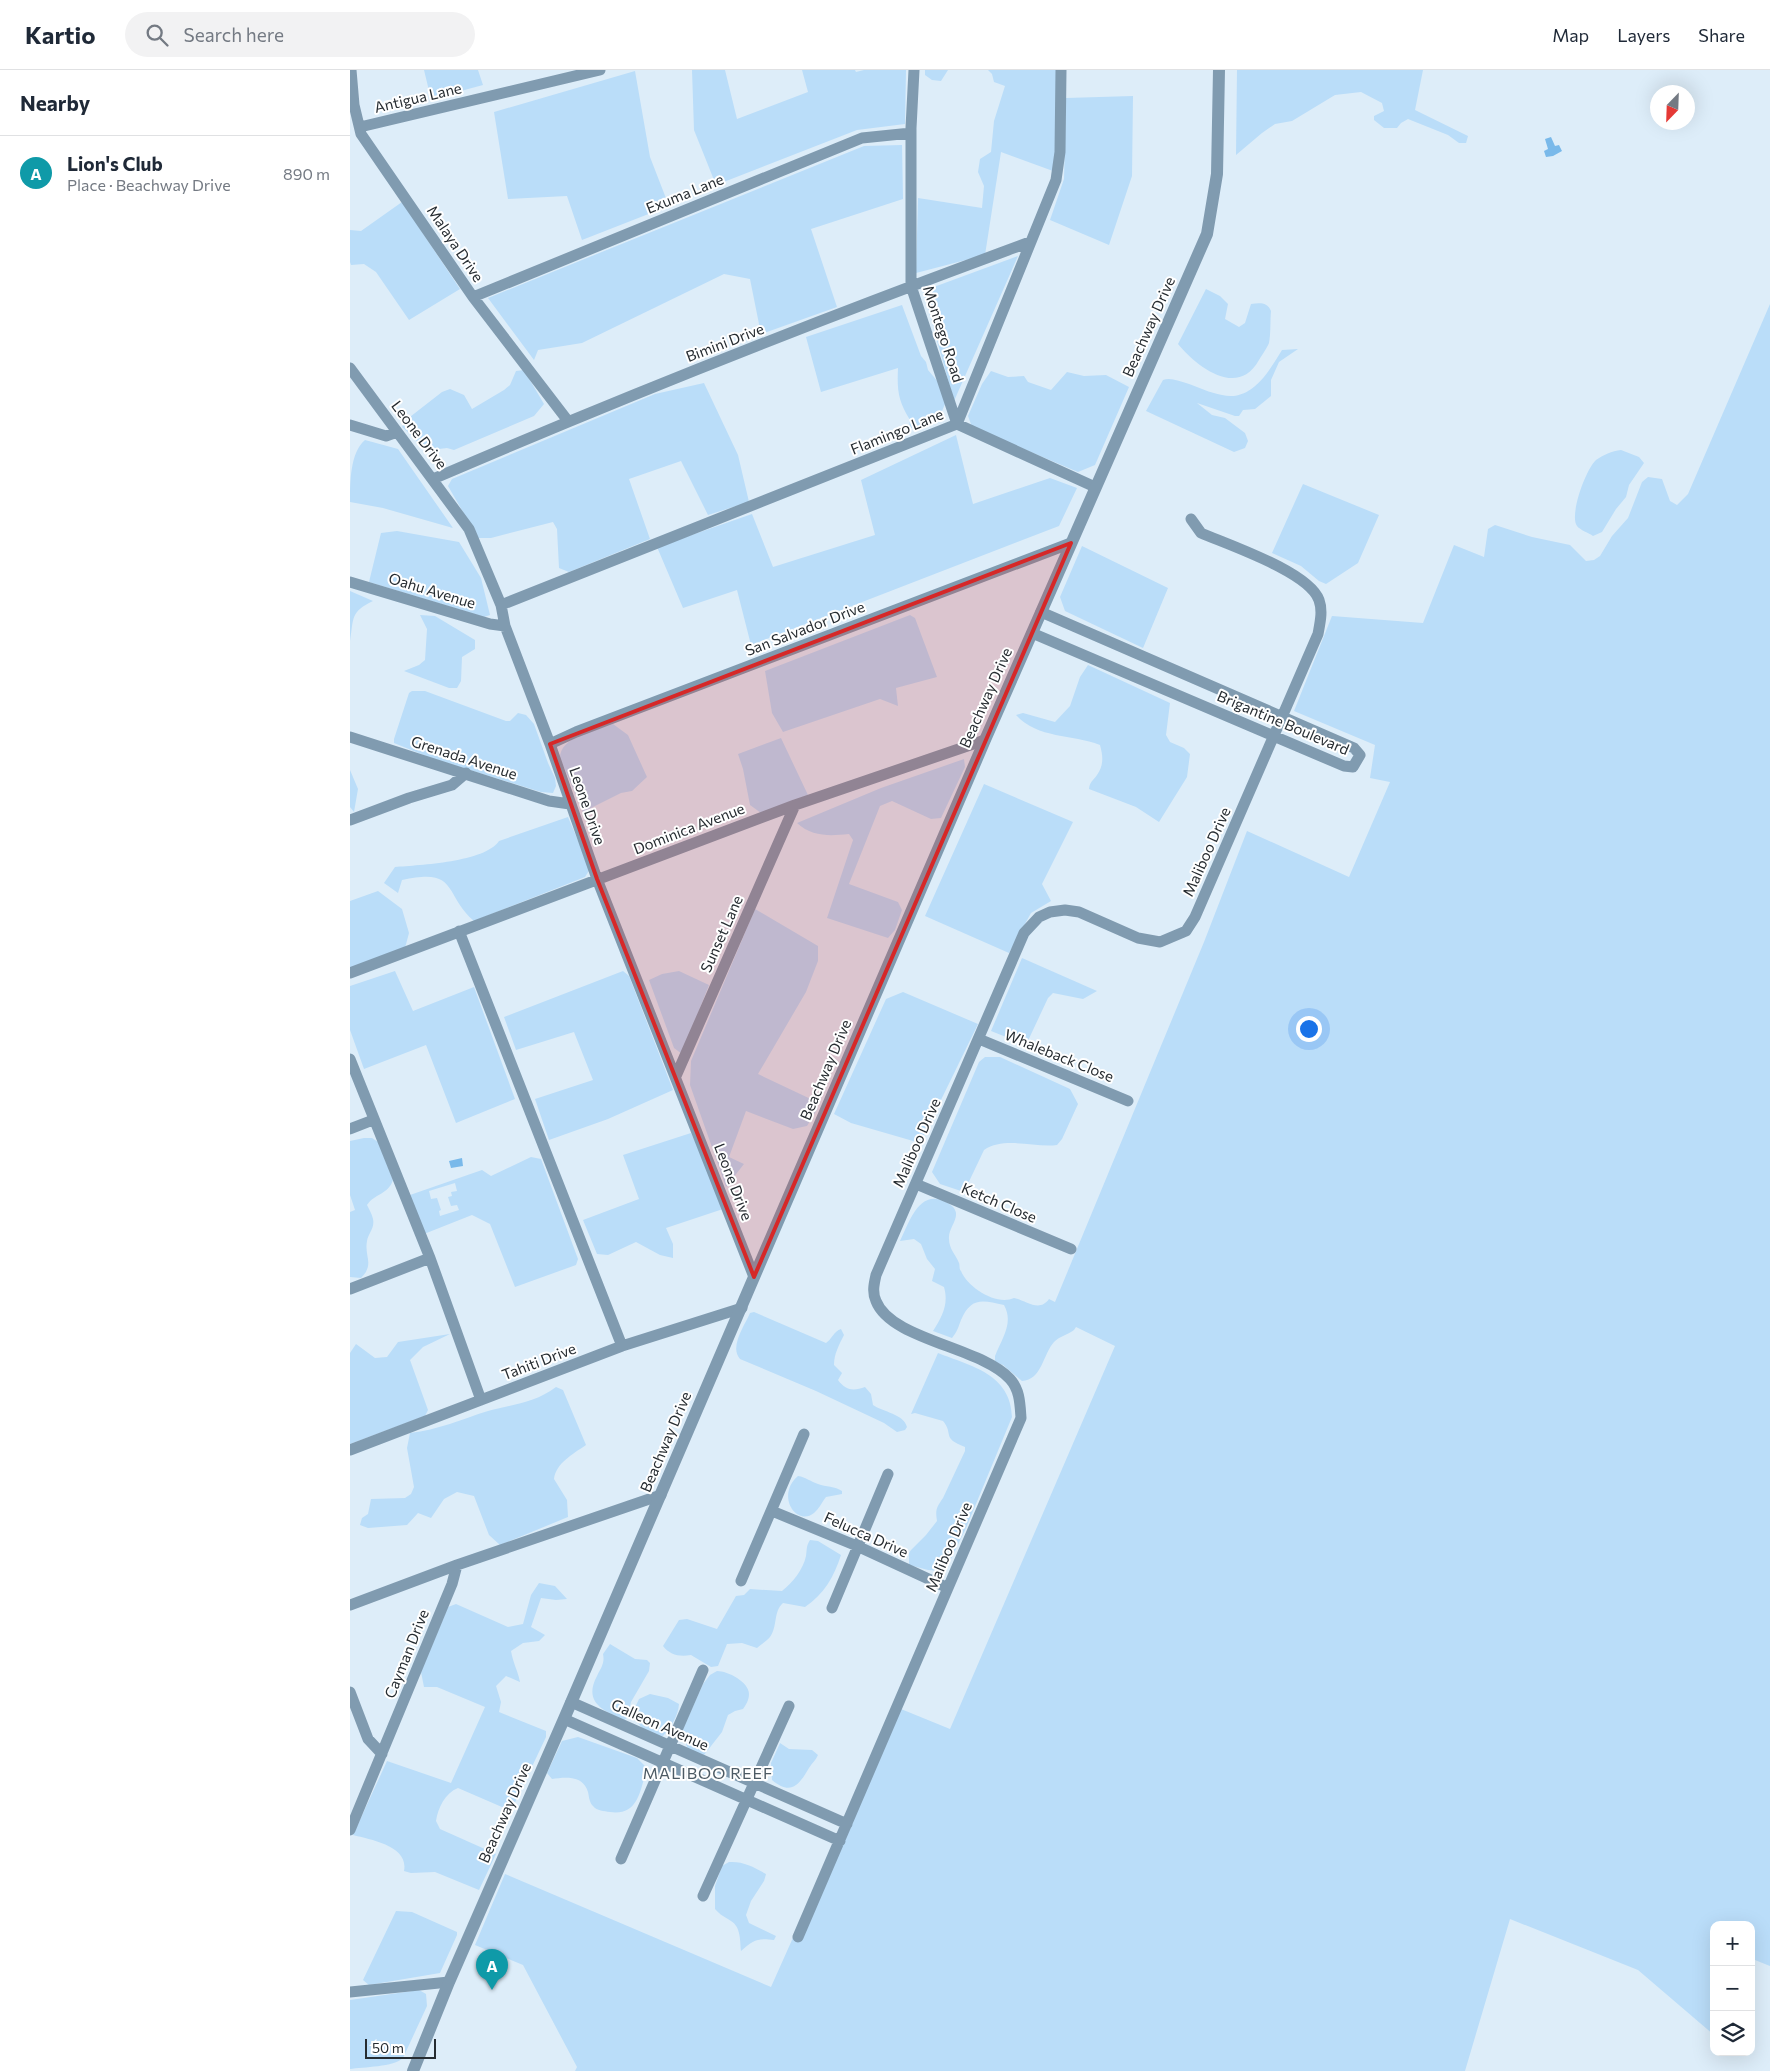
<!DOCTYPE html>
<html lang="en">
<head>
<meta charset="utf-8">
<style>
	:root { --surface:#fff; --page:#f2f2f3; --text:#1f2937; --muted:#747a83; --line:#e0e1e3; --accent:#1a73e8 }
	body { margin:0; font-family:Commissioner,sans-serif; background:var(--page); color:var(--text) }
	.controls { position:absolute; right:15px; bottom:15px; display:grid; overflow:hidden; border-radius:10px; box-shadow:0 5px 20px #0002 }
	.controls button { width:45px; height:45px; display:grid; place-items:center; padding:0; border:0; border-bottom:1px solid var(--line); background:var(--surface); color:var(--text); font:25px sans-serif }
	.compass { position:absolute; left:1300px; top:15px; width:45px; height:45px; border-radius:50%; background:var(--surface); box-shadow:0 5px 20px #0002; rotate:203deg }
	.scale { position:absolute; left:15px; bottom:12px; width:71px; box-sizing:border-box; padding-left:5px; border:2px solid #262c31; border-top:0; font-size:14px; line-height:18px; white-space:nowrap; color:#262c31; -webkit-text-stroke:4px #fff; paint-order:stroke }
	.you { position:absolute; left:958px; top:958px; width:18px; height:18px; margin:-12px; border:4px solid #fff; border-radius:50%; background:#1a73e8; box-shadow:0 0 0 8px #1a73e833 }
	.badge { display:grid; place-items:center; width:32px; height:32px; border-radius:50%; background:var(--accent); color:#fff; font-size:16px; font-weight:700 }
	.pin { position:absolute; translate:-50% -41px; filter:drop-shadow(0 1px 2px #0008) }
	.pin::after { content:''; position:absolute; top:26px; width:18px; height:15px; background:inherit; clip-path:polygon(0 0,100% 0,50% 100%) }
	.list { margin:0; padding:0; list-style:none }
	h2 { display:flex; justify-content:space-between; align-items:center; height:65px; margin:0; padding:0 20px; font-size:21px }
	h2 small { font-size:16px; font-weight:400; color:var(--muted) }
	.list li { display:grid; grid-template-columns:32px 1fr auto; gap:15px; align-items:center; box-sizing:border-box; height:75px; padding:0 20px; border-top:1px solid var(--line) }
	.list b { display:block; font-size:19px; white-space:nowrap }
	.list p { margin:0; font-size:16px; white-space:nowrap; color:var(--muted) }
	.list em { font-size:16px; font-style:normal; color:var(--muted) }
	.icon { flex:none; width:28px; height:28px; fill:none; stroke:currentColor; stroke-width:2; stroke-linecap:round; stroke-linejoin:round }
	.map { position:relative; flex:none; width:1420px; height:2001px; overflow:hidden }
	header { display:flex; align-items:center; gap:30px; box-sizing:border-box; height:70px; padding:0 25px; background:var(--surface); border-bottom:1px solid var(--line) }
	header strong { font-size:24px }
	nav { display:flex; gap:28px; margin-inline-start:auto; font-size:18px }
	.search { width:350px; height:45px; background:var(--page); display:flex; align-items:center; gap:12px; box-sizing:border-box; padding:0 18px; border-radius:28px; color:var(--muted); font-size:19px }
	main { display:flex }
	aside { flex:1; background:var(--surface) }
	.map>svg:first-child { display:block }
	.green { fill:#baddf9; fill-rule:evenodd }
	.water { fill:#79b9ea }
	.lines { fill:none; stroke-linecap:round; stroke-linejoin:round }
	.minor { stroke:#809bb0; stroke-width:11 }
	.tertiary { stroke:#809bb0; stroke-width:12 }
	.marked { fill:#d62828; fill-opacity:0.2; stroke:#d62828; stroke-width:4; stroke-linejoin:round }
	.labels { text-anchor:middle; stroke-width:4; stroke-linejoin:round; paint-order:stroke }
	.street-label { font-size:15px; fill:#262c31; stroke:#fff }
	.neighbourhood-label { font-size:16px; letter-spacing:1px; fill:#4c5a64; stroke:#fff }
</style>
</head>
<body>
<header>
<strong>Kartio</strong>
<div class="search"><svg class="icon" aria-label="search" viewBox="0 0 24 24"><circle cx="10" cy="10" r="6"/><path d="M15 15l6 6"/></svg>Search here</div>
<nav><a>Map</a><a>Layers</a><a>Share</a></nav>
</header>
<main>
<aside>
<h2>Nearby<small></small></h2>
<ul class="list">
<li><span class="badge" style="background:#0f9aa8">A</span><div><b>Lion's Club</b><p>Place · Beachway Drive</p></div><em>890 m</em></li>
</ul>
</aside>
<div class="map">
<svg width="1420" height="2001" viewBox="0 0 1420 2001">
	<rect width="100%" height="100%" fill="#ddedf9"/>
	<path class="green" d="M74,0H128L133,15L81,29Z
		M342,0H375L387,49L458,22L452,0H505L506,2L514,0H556L555,54L507,60L366,115L344,60Z
		M575,0H598L591,11L582,10L575,5Z
		M627,0H708L706,84L703,101L651,82L635,185L566,203L568,128L632,138L634,116L628,102L630,89L641,82L644,51L655,16L644,12L642,4L638,0Z
		M887,0H1073L1065,40L1118,66L1116,73H1109L1098,65L1058,49L1051,53L1047,58H1034L1024,50V46L1034,41L1032,33L1011,22L985,25L942,51L925,54L912,63L886,85Z
		M285,1L300,87L319,136L232,170L217,126L158,129L144,42Z
		M783,26L782,106L759,175L700,150L714,109L716,28Z
		M552,75L553,129L461,159L487,237L411,264L400,209L374,204L232,273L188,280L184,290L138,228L514,76Z
		M52,132L110,219L59,250L26,202L14,194L1,195L0,192V160L11,161Z
		M668,186L604,331L573,221Z
		M856,219L870,226L878,234L875,249L889,257L895,253L901,234C910,233 917,232 921,241C920,251 921,263 919,273C917,278 912,285 909,290C888,328 848,298 828,274Z
		M1420,234V1896L1405,1890L1401,1898V1855H1364V1965L1288,1900L1160,1849L1115,2001H225L227,1997L173,1895L125,1875L155,1804L421,1917L546,1637L600,1659L765,1276L726,1257L724,1260C717,1265 710,1266 704,1272C693,1284 692,1310 672,1311L653,1295L645,1292V1286C652,1268 664,1253 654,1235C632,1230 621,1227 611,1250C608,1258 607,1262 602,1268L583,1261C592,1247 599,1234 594,1217L582,1211L585,1199L577,1189L571,1174L564,1169L550,1171C559,1153 569,1118 596,1132C601,1135 605,1137 606,1143C607,1151 598,1160 599,1169C599,1179 606,1185 609,1193C610,1196 609,1199 611,1201C618,1218 647,1236 664,1228C676,1230 689,1243 699,1229L705,1232L854,872L897,761L999,807L1040,712L1020,708L1025,675L944,641L982,546L1073,553L1104,475L1134,487L1138,459L1145,455L1182,467L1220,475L1236,491L1244,490L1250,486L1262,466L1278,448L1292,412L1298,407L1312,409L1320,431L1327,435L1338,424Z
		M552,235L571,286L576,292L578,300L594,319L595,334L589,348L567,358H559L560,350C548,331 547,320 548,298L471,322L456,267Z
		M948,279L929,292L921,310V326L905,339L893,340L889,346H885L847,333L862,345L875,348L895,363L898,371L895,378L884,382L796,341L813,310C820,307 829,311 836,313C848,317 860,323 872,325C902,332 919,301 932,280Z
		M174,300L194,334L184,346L104,380L97,378L89,379L86,386C72,379 64,367 52,357L56,350L92,322L100,319L114,325L122,339L154,320L160,315L166,301Z
		M641,301L658,307L674,306L678,312L701,320L717,302L734,306L756,305L779,317L745,395L728,402L622,357L618,346L632,314Z
		M354,313L388,385L399,432L358,445L331,391L279,409L300,469L219,502L209,498L207,459L203,452L141,468H128L98,416L102,409L305,324Z
		M606,365L623,434L700,408L727,418L709,456L401,575L387,520L333,538L307,477L402,444L423,497L525,465L511,410Z
		M15,370L48,379L103,458L33,438L0,432C0,412 0,383 15,370Z
		M1271,380L1289,387L1294,393L1279,415L1276,427L1266,439L1252,462L1243,466C1239,463 1230,460 1227,456C1219,445 1236,399 1246,390C1253,385 1262,381 1271,380Z
		M953,414L1029,445L1008,493L976,514L969,511L951,496L922,483Z
		M47,461L109,472L131,508L140,545L134,547L19,512L31,463Z
		M732,476L818,518L793,578L715,541L710,527Z
		M0,521L23,531C0,542 4,548 0,571Z
		M70,545L85,546L125,570V579L112,587L111,611L107,618H99L54,601L69,595L75,590L77,559Z
		M560,545L565,548L587,607L546,618L548,636L530,629L433,662L422,643L415,601Z
		M738,595L820,633L816,665L820,672L834,678L840,684L837,707L809,752L786,737L739,719C740,711 743,711 747,705C754,695 753,686 750,675C722,664 688,669 666,645L673,643L705,652L720,636L730,607Z
		M62,621H75L156,651H160L168,643L176,645L184,654L198,693L205,708L206,716L203,723L191,722L81,688L44,673V669L59,623Z
		M263,654L278,665L297,707L282,721L271,723L233,742L210,688C210,666 246,661 263,654Z
		M431,668L458,725L411,743L400,735L393,699L388,684Z
		M614,689L615,697L591,748L581,749L542,731L530,736L499,814L548,832L552,840L545,860L538,868L477,848L503,770L499,764C480,766 462,767 447,753L531,718Z
		M0,700L8,719L4,742L0,737Z
		M634,714L723,752L692,814L701,831L681,843L659,883L575,846Z
		M218,747L240,799L235,807L124,851C93,824 109,797 52,810L48,823L34,813L45,797C70,795 135,792 149,771Z
		M28,821L52,839L59,863L55,878L0,900V831Z
		M405,839L468,876V891L456,922L408,1004L465,1031L468,1038L457,1056L443,1059L396,1041L379,1087L394,1094L376,1117L340,1015L341,991Z
		M672,888L747,921L733,929L703,923L698,928L676,975L641,961Z
		M45,901L63,941L124,917L165,1029L106,1053L76,975L14,999L0,960V916Z
		M273,901L279,906L323,1020L258,1049L199,1070L185,1029L243,1010L224,962L166,980L154,947Z
		M329,901L359,915L332,984L324,978L299,910L312,904Z
		M553,922L628,954L570,1073L501,1053L484,1044L536,929Z
		M635,987H650L720,1019L728,1034L712,1069L707,1075C684,1078 655,1066 634,1080L614,1122L590,1114L582,1102L629,992Z
		M341,1063L376,1138L316,1158L323,1174V1188L310,1185L286,1172L258,1185L247,1184L233,1150L289,1129L273,1085Z
		M14,1068H22L28,1072L43,1110C38,1125 25,1123 17,1135C19,1139 22,1144 23,1149C25,1158 18,1164 17,1171C14,1187 25,1194 11,1208L0,1207V1142L5,1140L0,1125V1071Z
		M181,1087L191,1089L228,1189L226,1195L165,1217L140,1154L122,1145L74,1164L60,1125L132,1100L141,1106ZM105,1113L107,1121L101,1122L102,1126L98,1127L101,1136L107,1135L109,1140L90,1146L89,1141L91,1140L87,1128L81,1129L79,1121Z
		M404,1242L476,1273C482,1269 484,1261 491,1259L494,1265C489,1275 484,1284 484,1295L492,1303L488,1310C496,1321 504,1321 515,1317L521,1324L523,1335C533,1342 554,1344 557,1357L555,1360L547,1362L534,1353L466,1321L390,1289C379,1277 395,1255 400,1243Z
		M100,1264L73,1277L60,1290L78,1340L75,1346L0,1374V1283L6,1274L25,1288L37,1287L48,1272Z
		M588,1283C621,1296 661,1304 662,1347L616,1458L599,1493L591,1501L578,1500L559,1495V1483L561,1480L576,1465L587,1451C585,1439 587,1437 593,1428L615,1381V1377C591,1368 604,1364 593,1351L565,1343L561,1344Z
		M206,1317L213,1320L236,1375C223,1384 206,1393 204,1409L217,1430L218,1447L150,1475L139,1465L124,1426L107,1422L94,1429L81,1448L68,1443L57,1455L18,1458L10,1455L12,1448L18,1444L21,1429L55,1428L61,1424L64,1417L57,1378L60,1363C88,1360 112,1349 138,1341C163,1334 185,1333 206,1317Z
		M448,1406C456,1407 461,1412 468,1414C476,1417 485,1416 492,1421V1424L476,1427C472,1432 469,1439 464,1443C447,1457 425,1426 448,1406Z
		M460,1470L468,1471L491,1485C484,1507 474,1524 455,1537L433,1533C423,1542 428,1556 420,1567C417,1571 411,1574 407,1578L392,1573L377,1574L368,1596L361,1597L341,1585C329,1587 320,1585 313,1576L329,1550L337,1549L367,1559L386,1526L394,1525L400,1519L432,1521C443,1512 453,1500 456,1486C457,1480 456,1476 460,1470Z
		M189,1513L205,1516L217,1529L206,1530L191,1528L181,1557L195,1565L189,1571L173,1573L161,1581C163,1593 168,1601 170,1612L156,1606L146,1616L151,1632L149,1642L196,1661V1667L161,1741L108,1718C95,1723 88,1738 86,1751L90,1759L146,1784L129,1820L85,1802L61,1803L54,1801C59,1776 22,1770 3,1765L37,1691L101,1713L135,1637L87,1617H74L71,1602L98,1537L106,1534L158,1557L173,1554L181,1525Z
		M260,1574L285,1589L297,1590L300,1593L299,1601L281,1632L277,1648L274,1650C253,1641 233,1632 247,1606C251,1598 255,1593 253,1584Z
		M367,1601C378,1601 399,1612 399,1624C399,1630 396,1635 393,1639L385,1641L378,1645L372,1662L354,1685L338,1680L332,1661L353,1614L360,1605Z
		M300,1624L318,1628L329,1634C328,1647 321,1656 313,1666C297,1668 290,1656 282,1644L289,1629Z
		M228,1667L287,1688L297,1698C290,1720 289,1746 260,1742C254,1741 247,1741 243,1736C239,1732 239,1726 238,1722C233,1705 215,1707 202,1709L197,1703L212,1671Z
		M430,1673L439,1679L462,1680L468,1685C466,1690 462,1693 459,1698C449,1715 441,1726 422,1710L421,1693Z
		M379,1792C393,1791 404,1797 416,1804L414,1811L401,1831L396,1845L399,1853L426,1866L424,1870C406,1868 404,1870 391,1881C390,1871 391,1857 381,1851C375,1847 370,1845 365,1839V1816L372,1796Z
		M46,1841L62,1842L107,1862V1865L90,1903L19,1915L13,1910Z
		M69,1920L76,1924L77,1936L53,1988C44,1997 13,1997 0,1999V1930Z"/>
	<path class="water" d="M1201,67L1205,76L1209,75L1212,81L1203,86L1196,87L1194,81L1198,79L1195,69Z
		M112,1088L113,1096L101,1098L99,1091Z"/>
	<g class="lines">
		<path class="minor" d="M1,0L4,35L11,64L123,227L218,351
			M564,0L561,58V216L607,354L745,417
			M10,57L250,0
			M123,227L512,68L561,63
			M0,298L119,459L151,535L155,556L200,674L247,809L404,1207
			M0,355L36,366L47,362
			M83,409C280,324 479,246 680,172
			M0,512L140,554L155,556
			M151,535L607,354L706,110L710,82L711,0
			M682,563L994,696L1003,697L1010,685L1004,678L691,542
			M0,667L199,731L220,734
			M200,674L226,662L721,473
			M0,750L59,728L102,715L116,703
			M109,861L272,1276
			M0,903L445,735L635,670
			M629,969L778,1031
			M0,989L80,1188L131,1330
			M326,1006L445,735
			M0,1059L23,1050
			M566,1114L721,1179
			M0,1219L80,1188
			M0,1380L272,1276L392,1238
			M422,1441L507,1476L598,1518
			M391,1511L454,1364
			M0,1535L107,1495L311,1425
			M482,1538L538,1404
			M0,1622L18,1669L32,1684
			M221,1632L497,1754
			M214,1649L490,1771
			M0,1760L102,1514L107,1495
			M271,1789L353,1600
			M353,1826L439,1636
			M448,1867L671,1348C670,1334 670,1320 660,1309C631,1277 541,1270 526,1231C522,1222 524,1214 526,1205L674,863L689,847L700,842L715,840L729,842L788,868L810,872L836,861L845,847L968,564C970,553 973,541 969,530C959,502 879,475 851,463L841,449
			M0,1922L99,1912"/>
		<path class="tertiary" d="M63,2001L99,1912L214,1649L635,670L857,164L867,104L869,0"/>
	</g>
	<path class="marked" d="M721,473L404,1207L247,809L200,674Z"/>
	<g class="labels">
		<g class="street-label">
			<text transform="translate(68 28) rotate(-13)" y="5">Antigua Lane</text>
			<text transform="translate(335 124) rotate(-22)" y="5">Exuma Lane</text>
			<text transform="translate(105 174) rotate(56)" y="5">Malaya Drive</text>
			<text transform="translate(799 257) rotate(-66)" y="5">Beachway Drive</text>
			<text transform="translate(593 264) rotate(72)" y="5">Montego Road</text>
			<text transform="translate(375 273) rotate(-21)" y="5">Bimini Drive</text>
			<text transform="translate(547 362) rotate(-22)" y="5">Flamingo Lane</text>
			<text transform="translate(69 365) rotate(53)" y="5">Leone Drive</text>
			<text transform="translate(82 521) rotate(17)" y="5">Oahu Avenue</text>
			<text transform="translate(455 559) rotate(-21)" y="5">San Salvador Drive</text>
			<text transform="translate(636 628) rotate(-66)" y="5">Beachway Drive</text>
			<text transform="translate(933 653) rotate(23)" y="5">Brigantine Boulevard</text>
			<text transform="translate(114 688) rotate(18)" y="5">Grenada Avenue</text>
			<text transform="translate(237 736) rotate(71)" y="5">Leone Drive</text>
			<text transform="translate(339 759) rotate(-21)" y="5">Dominica Avenue</text>
			<text transform="translate(857 782) rotate(-66)" y="5">Maliboo Drive</text>
			<text transform="translate(372 864) rotate(-66)" y="5">Sunset Lane</text>
			<text transform="translate(709 986) rotate(22)" y="5">Whaleback Close</text>
			<text transform="translate(476 1000) rotate(-67)" y="5">Beachway Drive</text>
			<text transform="translate(567 1073) rotate(-66)" y="5">Maliboo Drive</text>
			<text transform="translate(383 1112) rotate(69)" y="5">Leone Drive</text>
			<text transform="translate(649 1133) rotate(23)" y="5">Ketch Close</text>
			<text transform="translate(189 1292) rotate(-21)" y="5">Tahiti Drive</text>
			<text transform="translate(316 1372) rotate(-67)" y="5">Beachway Drive</text>
			<text transform="translate(516 1465) rotate(24)" y="5">Felucca Drive</text>
			<text transform="translate(599 1477) rotate(-67)" y="5">Maliboo Drive</text>
			<text transform="translate(57 1584) rotate(-68)" y="5">Cayman Drive</text>
			<text transform="translate(310 1655) rotate(24)" y="5">Galleon Avenue</text>
			<text transform="translate(155 1743) rotate(-66)" y="5">Beachway Drive</text>
		</g>
		<g class="neighbourhood-label">
			<text x="358" y="1709">MALIBOO REEF</text>
		</g>
	</g>
</svg>
<div class="controls">
<button>+</button>
<button>−</button>
<button><svg class="icon" aria-label="layers" viewBox="0 0 24 24"><path d="M12 4l9 5-9 5-9-5zM3 14l9 5 9-5"/></svg></button>
</div>
<svg class="compass" viewBox="-18 -18 36 36"><path d="M0-13l5 13h-10z" fill="#e53935"/><path d="M0 13l5-13h-10z" fill="#747a83"/></svg>
<div class="scale">50 m</div>
<div class="you"></div>
<div class="pin badge" style="left:142px;top:1920px;background:#0f9aa8">A</div>
</div>
</main>
</body>
</html>
